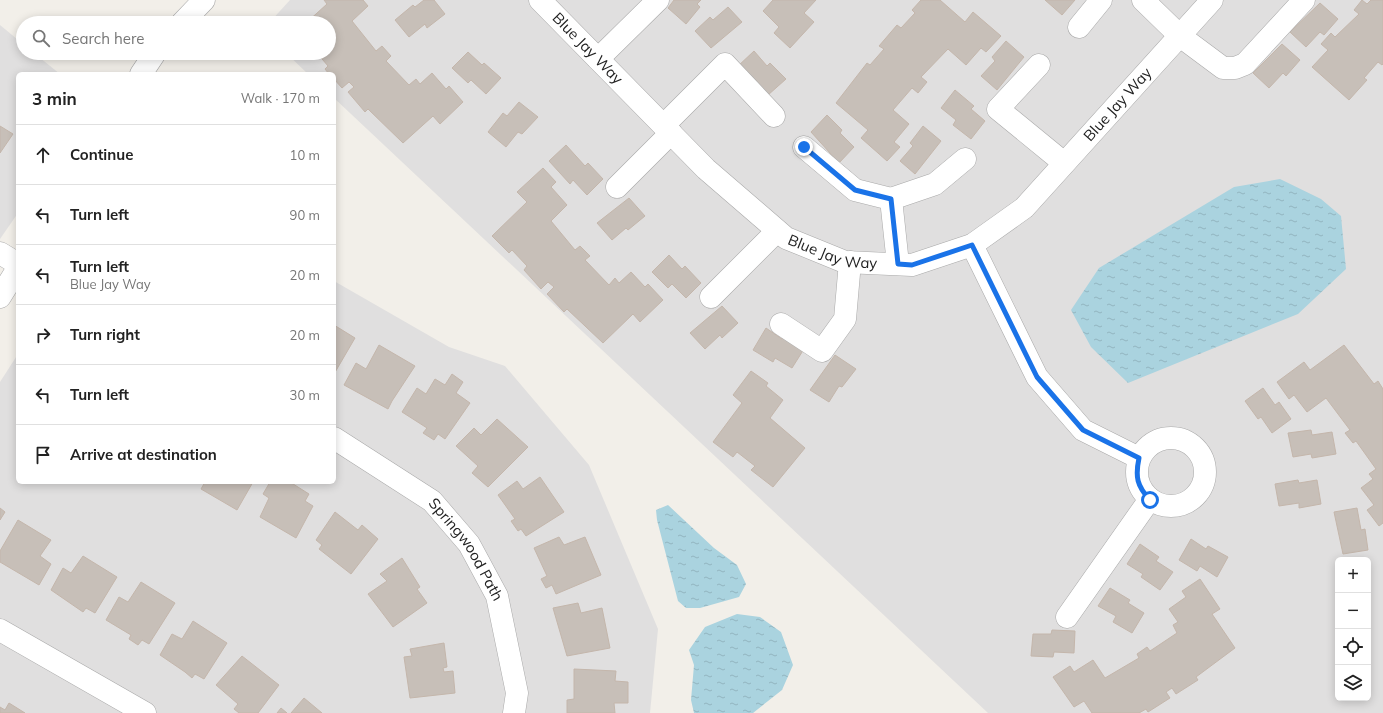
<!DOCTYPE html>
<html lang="en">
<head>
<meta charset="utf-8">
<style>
	:root { --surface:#fff; --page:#f2f2f2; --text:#222; --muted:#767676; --line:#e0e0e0 }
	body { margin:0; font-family:Mulish,sans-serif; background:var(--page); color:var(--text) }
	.controls { position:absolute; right:12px; bottom:12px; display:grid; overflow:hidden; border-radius:6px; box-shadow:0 2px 10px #0003 }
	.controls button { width:36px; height:36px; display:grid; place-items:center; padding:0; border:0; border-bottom:1px solid var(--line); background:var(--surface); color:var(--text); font:20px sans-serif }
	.stop { position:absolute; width:12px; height:12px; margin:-9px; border:3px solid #1a73e8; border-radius:50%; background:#fff }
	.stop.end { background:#1a73e8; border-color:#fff; box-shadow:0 1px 4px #0008 }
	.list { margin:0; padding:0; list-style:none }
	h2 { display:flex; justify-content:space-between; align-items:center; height:52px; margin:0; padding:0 16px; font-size:17px }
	h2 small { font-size:13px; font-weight:400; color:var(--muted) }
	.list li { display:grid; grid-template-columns:26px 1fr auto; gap:12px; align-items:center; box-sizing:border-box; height:60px; padding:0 16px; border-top:1px solid var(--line) }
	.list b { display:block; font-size:15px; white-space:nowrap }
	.list p { margin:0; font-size:13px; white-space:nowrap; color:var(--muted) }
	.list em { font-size:13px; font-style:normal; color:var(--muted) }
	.icon { flex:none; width:22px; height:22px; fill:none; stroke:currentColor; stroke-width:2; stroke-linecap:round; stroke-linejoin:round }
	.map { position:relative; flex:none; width:1383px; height:713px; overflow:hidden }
	.search { position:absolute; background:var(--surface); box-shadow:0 2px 10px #0003; left:16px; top:16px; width:320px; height:44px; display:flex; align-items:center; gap:10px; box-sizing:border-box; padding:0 14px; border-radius:22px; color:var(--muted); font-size:15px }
	.panel { position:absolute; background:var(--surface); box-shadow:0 2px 10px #0003; left:16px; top:72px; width:320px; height:412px; border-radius:6px }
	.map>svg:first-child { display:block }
	.residential { fill:#e0dfdf; fill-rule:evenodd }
	.water { fill:url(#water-ripples) }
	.building { fill:#c7bfb8; stroke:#c4b6ab }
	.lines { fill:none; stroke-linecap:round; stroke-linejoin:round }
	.minor-casing { stroke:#a9a9a9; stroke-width:23 }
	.minor { stroke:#fff; stroke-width:22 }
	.route { stroke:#1a73e8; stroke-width:5 }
	.labels { text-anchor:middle; stroke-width:3; stroke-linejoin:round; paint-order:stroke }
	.street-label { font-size:15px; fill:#222; stroke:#fff }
</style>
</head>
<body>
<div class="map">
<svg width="1383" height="713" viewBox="0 0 1383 713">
	<defs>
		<pattern id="water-ripples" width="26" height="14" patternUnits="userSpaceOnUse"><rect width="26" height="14" fill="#aad3df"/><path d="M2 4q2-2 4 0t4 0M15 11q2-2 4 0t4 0" fill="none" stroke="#92b5bf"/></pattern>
	</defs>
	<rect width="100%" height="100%" fill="#f2efe9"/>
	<path class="residential" d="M290,0H1383V713H988L334,98V74H308L286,53H329V23H269ZM1338,560H1368V698H1338Z
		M0,25L23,44V53H34L60,74H18V213L0,239Z
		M334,281L449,347L505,366L589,465L658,629L650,713H0V382L18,354V482H334Z"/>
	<path class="water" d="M1280,179L1321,199L1341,216L1346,269L1298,314L1128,383L1091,347L1071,310L1099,268L1234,187Z
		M668,505L714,548L737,565L746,584L739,597L700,608H686L678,601L657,520L656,510Z
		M737,614L760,617L781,632L793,665L782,690L753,713H694L691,700L694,665L689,650L705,627Z"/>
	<path class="building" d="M324,0H363L368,6L352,21L376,51L382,46L391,56L386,61L409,85L416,79L420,84L432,73L446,89L449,86L463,102L440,124L433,116L403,143L368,109L365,112L348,92L354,87L349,82L342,88L334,79V74H329L325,69L328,66L317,53H329V23H306L327,4Z
		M424,0H434L445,14L427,28L425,24L409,37L395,20L413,5L415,7Z
		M674,0H701L697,4L700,7L686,24L668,8Z
		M773,0H816L804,13L814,22L790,48L774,33L779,27L763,11Z
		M921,0H940L965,22L973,12L1001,36L986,52L981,48L966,65L948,49L921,77L927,82L918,93L912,88L893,110L909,124L894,142L900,147L887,161L861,138L868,130L836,103L867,63L870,65L884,49L879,46L897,25L901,28L915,13L912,10Z
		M1045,0H1075L1062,15Z
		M1362,0L1367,4L1371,0H1383V64L1382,65L1378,62L1364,78L1367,80L1349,100L1312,67L1328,50L1321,44L1331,33L1335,37L1359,14L1354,10Z
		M1320,3L1338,19L1324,35L1320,32L1306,47L1290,32Z
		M728,7L742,22L711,48L695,31L710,17L713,20Z
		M1006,41L1024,57L997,90L981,76L995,61L992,57Z
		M1282,44L1300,60L1286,76L1283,73L1269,88L1253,73Z
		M754,51L767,66L770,63L786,79L768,95L737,67Z
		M468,52L482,65L484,63L501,78L486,94L471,80L468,83L452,68Z
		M955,90L974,106L971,109L985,121L971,139L953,125L956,120L941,108Z
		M519,102L538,117L522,134L518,132L506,147L488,132L503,113L507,116Z
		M827,115L842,130L840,133L854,147L839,163L811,132Z
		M0,126L13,134L0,153Z
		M923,126L941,141L915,174L900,161L913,146L910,143Z
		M566,145L585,166L588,163L603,179L587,195L573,180L570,184L549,161Z
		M543,168L556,182L551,187L567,205L551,221L575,250L580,246L590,256L585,260L609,285L615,278L619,283L631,272L645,287L648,284L663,300L640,322L633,314L603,343L567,309L564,312L547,294L554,287L548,282L541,289L524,270L527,266L512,250L509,253L492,236L527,202L517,192Z
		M629,198L645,216L628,230L626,228L612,240L597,223Z
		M669,255L682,269L685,266L701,283L686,298L672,284L668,288L652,272Z
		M722,306L738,323L722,338L720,335L705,349L690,333Z
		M334,325L355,338L334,374Z
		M766,328L782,339L784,336L804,349L792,368L775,358L773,362L753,350Z
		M379,345L415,366L392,401L388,409L344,385L356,363L366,369Z
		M1344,345L1374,384L1378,381L1383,389V523L1379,526L1367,510L1374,505L1361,488L1373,479L1369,474L1376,469L1356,441L1353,443L1345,433L1350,430L1326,398L1307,412L1294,395L1289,399L1277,382L1304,362L1310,370Z
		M835,355L856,369L842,387L839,386L829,402L810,390Z
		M751,371L768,383L766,386L783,400L770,418L805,448L773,487L751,470L755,466L737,452L733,457L713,442L742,403L733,395Z
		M452,374L463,382L456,393L470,403L445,439L438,434L434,440L423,433L427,428L402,412L417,388L426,394L435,379L445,385Z
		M1263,388L1275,405L1279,402L1291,419L1272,433L1261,417L1258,419L1245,401Z
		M497,419L528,447L488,487L472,473L478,466L456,446L474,428L481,435Z
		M1311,430L1312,435L1332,432L1336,454L1312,458L1311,454L1293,457L1288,433Z
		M540,477L564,512L526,536L521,529L518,531L511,521L515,519L498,495L517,481L523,489Z
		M1298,480L1299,483L1317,480L1321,504L1299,508V503L1279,506L1275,484Z
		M205,482H253L237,510L201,489Z
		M270,482H290L309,494L305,501L313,506L296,538L260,517L269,498L263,494Z
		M0,508L5,512L0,520Z
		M1357,508L1361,530L1365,529L1368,550L1343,554L1334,512Z
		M335,512L358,530L362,525L378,539L351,574L319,549L322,545L316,540Z
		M18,520L51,540L40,556L51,564L39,585L0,562V551Z
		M559,537L564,545L585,537L601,575L556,594L552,585L546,588L541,579L547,576L534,548Z
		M1191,539L1206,549L1208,546L1228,557L1217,577L1200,566L1197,571L1179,560Z
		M1140,544L1159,557L1156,561L1173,572L1160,590L1141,577L1143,574L1127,564Z
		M83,556L117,577L95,613L86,608L83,612L51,590L63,568L71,573Z
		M402,558L420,587L417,589L427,603L393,627L368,594L387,581L380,574Z
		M1200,579L1220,609L1212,614L1235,648L1196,677L1198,680L1176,694L1172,688L1166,692L1170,698L1148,712L1146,709L1139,713H1092L1084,701L1074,707L1053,677L1070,666L1074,672L1093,660L1105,678L1139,658L1137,654L1147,647L1150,651L1177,633L1173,625L1178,622L1169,609L1186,597L1182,591Z
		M141,582L175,603L149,644L142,640L138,645L129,639L131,635L106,620L119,597L128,602Z
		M1110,588L1130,600L1128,603L1144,613L1132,633L1113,622L1116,616L1098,606Z
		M578,603L581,613L602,608L610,648L567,656L553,608Z
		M193,621L227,643L204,679L195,674L192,678L185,672L160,655L172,634L182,639Z
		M1052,630L1075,631L1074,653L1054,652L1053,657L1031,656L1033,634H1051Z
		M444,643L447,667L443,668L444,672L453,671L455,693L410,698L404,657L412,656L410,649Z
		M242,656L279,685L258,713H239L234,709L238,704L216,685Z
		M574,669L616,671L615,681L628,682V703H614L615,713H567V700L574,699Z
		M304,698L322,713H291Z
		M9,703L25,713H0V707L5,710Z
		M281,708L287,713H277Z"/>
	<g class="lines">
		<defs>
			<g id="minor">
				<path id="s1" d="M540,0L706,169L786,238L845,262L912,265L972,245L1024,208L1212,0"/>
				<path d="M1143,0L1180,36L1223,68H1235L1245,64L1304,0"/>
				<path d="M182,23L204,0"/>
				<path d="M1079,27L1101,0"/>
				<path d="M598,59L658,0"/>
				<path d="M1039,65L998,109L1064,163"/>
				<path d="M141,74L155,53"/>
				<path d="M664,125L725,64L774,116"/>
				<path d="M804,147L855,190L891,199L898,264"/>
				<path d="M617,187L671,133"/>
				<path d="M891,199L935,184L965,159"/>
				<path d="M972,245L1037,377L1083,430L1139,458"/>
				<path d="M0,253L18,264"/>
				<path d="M0,297L18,268"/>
				<path d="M711,297L777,231"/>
				<path d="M781,324L822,351L845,319L850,262"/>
				<circle cx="1171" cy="472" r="34"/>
				<path id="s2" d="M334,438L432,501L469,544L497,596L517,693L514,713"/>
				<path d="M1067,617L1150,499"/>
				<path d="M0,630L145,713"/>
			</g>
		</defs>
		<use href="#minor" class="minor-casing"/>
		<use href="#minor" class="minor"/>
	</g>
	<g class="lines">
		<path class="route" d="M804,147L855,190L891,199L898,264L912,265L972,245L1037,377L1083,430L1139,458C1135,477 1137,486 1150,500"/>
	</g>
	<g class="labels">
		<g class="street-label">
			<text dy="5" stroke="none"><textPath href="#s1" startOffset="68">Blue Jay Way</textPath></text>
			<text dy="5" stroke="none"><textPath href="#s1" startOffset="740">Blue Jay Way</textPath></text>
			<text dy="5" stroke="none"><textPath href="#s1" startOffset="392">Blue Jay Way</textPath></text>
			<text dy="5" stroke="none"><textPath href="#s2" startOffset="176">Springwood Path</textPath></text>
		</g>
	</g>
</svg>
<div class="controls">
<button>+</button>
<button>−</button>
<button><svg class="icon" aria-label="locate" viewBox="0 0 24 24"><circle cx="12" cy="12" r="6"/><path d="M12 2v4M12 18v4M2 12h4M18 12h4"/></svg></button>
<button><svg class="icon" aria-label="layers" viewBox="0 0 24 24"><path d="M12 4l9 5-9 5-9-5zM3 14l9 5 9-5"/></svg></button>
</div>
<div class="stop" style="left:1150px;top:500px"></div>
<div class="stop end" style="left:804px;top:147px"></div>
<div class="search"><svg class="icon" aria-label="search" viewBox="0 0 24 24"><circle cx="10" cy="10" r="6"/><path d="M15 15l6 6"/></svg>Search here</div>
<section class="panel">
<h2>3 min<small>Walk · 170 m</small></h2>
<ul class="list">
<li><svg class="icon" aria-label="ahead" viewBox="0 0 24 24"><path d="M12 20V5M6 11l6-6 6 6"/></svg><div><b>Continue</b></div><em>10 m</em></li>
<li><svg class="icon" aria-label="left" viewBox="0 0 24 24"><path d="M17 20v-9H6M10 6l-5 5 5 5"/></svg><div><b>Turn left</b></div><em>90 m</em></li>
<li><svg class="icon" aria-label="left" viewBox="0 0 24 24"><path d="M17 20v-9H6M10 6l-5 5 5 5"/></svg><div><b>Turn left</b><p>Blue Jay Way</p></div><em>20 m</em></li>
<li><svg class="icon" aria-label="right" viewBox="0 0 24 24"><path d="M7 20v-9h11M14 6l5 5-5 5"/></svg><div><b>Turn right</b></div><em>20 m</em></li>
<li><svg class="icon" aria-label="left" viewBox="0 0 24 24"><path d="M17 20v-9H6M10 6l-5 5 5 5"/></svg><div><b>Turn left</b></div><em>30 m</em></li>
<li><svg class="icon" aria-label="arrive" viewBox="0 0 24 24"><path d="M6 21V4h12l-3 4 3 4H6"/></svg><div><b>Arrive at destination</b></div></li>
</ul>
</section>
</div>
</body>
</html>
